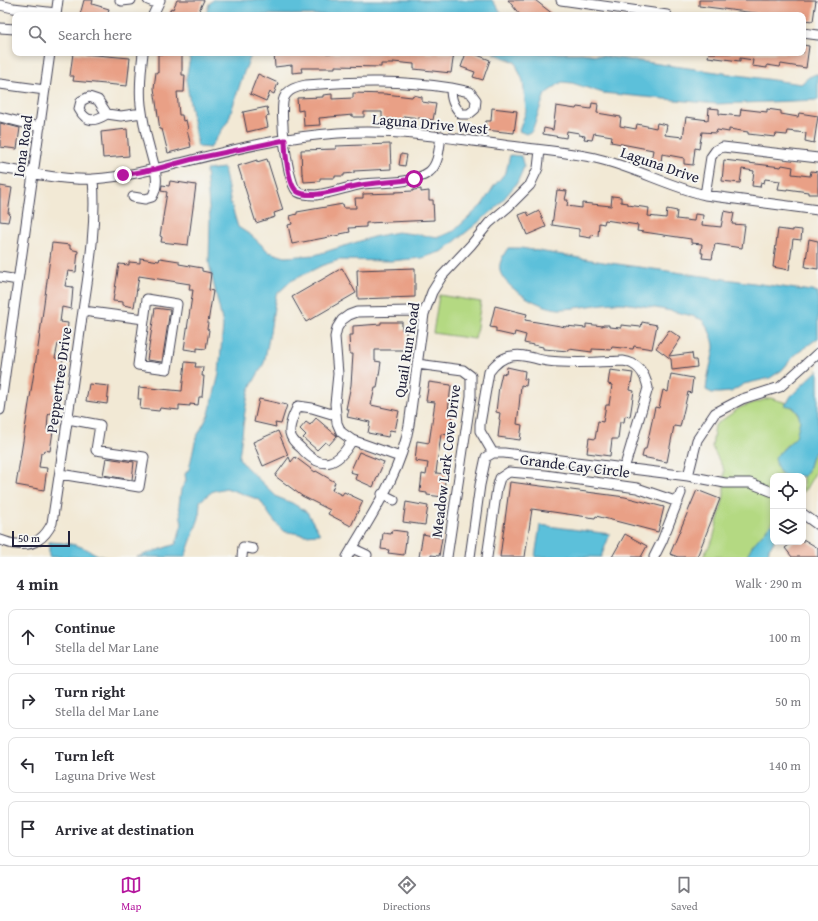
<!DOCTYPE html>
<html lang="en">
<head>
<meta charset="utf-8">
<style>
	:root { --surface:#fff; --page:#f2f2f3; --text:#2b2b33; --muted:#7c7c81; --line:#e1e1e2; --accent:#b5179e }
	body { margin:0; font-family:"Gentium Book Plus",serif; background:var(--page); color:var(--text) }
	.controls { position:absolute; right:12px; bottom:12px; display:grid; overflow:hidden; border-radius:8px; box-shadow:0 2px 6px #0003 }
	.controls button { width:36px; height:36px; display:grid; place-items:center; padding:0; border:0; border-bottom:1px solid var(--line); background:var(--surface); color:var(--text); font:20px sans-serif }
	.scale { position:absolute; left:12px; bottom:10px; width:58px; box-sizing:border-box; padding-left:4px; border:2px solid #22223b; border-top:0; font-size:11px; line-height:14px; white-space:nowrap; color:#22223b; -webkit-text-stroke:3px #f6f6f2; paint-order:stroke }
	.stop { position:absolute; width:12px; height:12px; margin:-9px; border:3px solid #b5179e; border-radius:50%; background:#fff }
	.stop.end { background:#b5179e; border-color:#fff; box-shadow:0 1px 4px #0008 }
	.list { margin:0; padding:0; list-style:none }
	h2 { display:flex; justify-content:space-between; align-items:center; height:52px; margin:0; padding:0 16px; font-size:17px }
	h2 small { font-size:13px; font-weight:400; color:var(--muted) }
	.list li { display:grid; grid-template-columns:26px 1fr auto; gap:12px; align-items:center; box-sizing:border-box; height:56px; margin:0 8px 8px; padding:0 8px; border:1px solid var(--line); border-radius:8px }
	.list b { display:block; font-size:15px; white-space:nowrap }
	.list p { margin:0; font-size:13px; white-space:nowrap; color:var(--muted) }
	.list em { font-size:13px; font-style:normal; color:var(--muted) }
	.icon { flex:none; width:22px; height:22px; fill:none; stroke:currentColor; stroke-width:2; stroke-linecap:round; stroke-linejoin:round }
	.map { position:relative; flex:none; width:818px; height:557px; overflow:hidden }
	.search { position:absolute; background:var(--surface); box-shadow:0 2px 6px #0003; left:12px; right:12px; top:12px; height:44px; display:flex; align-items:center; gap:10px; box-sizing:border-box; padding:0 14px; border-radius:8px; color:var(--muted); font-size:15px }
	.sheet { height:308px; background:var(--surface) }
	nav { display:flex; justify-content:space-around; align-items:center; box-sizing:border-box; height:56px; border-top:1px solid var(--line); background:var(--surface); font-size:11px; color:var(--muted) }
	nav a { display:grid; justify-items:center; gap:2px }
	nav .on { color:var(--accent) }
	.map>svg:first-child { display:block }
	.green { fill:#b4d982; stroke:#6b7e5e }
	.water { fill:#5cc0da; stroke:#3f718a }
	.building { fill:#e9a086 }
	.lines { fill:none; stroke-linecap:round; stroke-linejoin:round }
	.minor-casing { stroke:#414052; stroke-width:11 }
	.minor { stroke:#fff; stroke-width:9 }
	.route { stroke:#b5179e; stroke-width:5 }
	.labels { text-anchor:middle; stroke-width:4; stroke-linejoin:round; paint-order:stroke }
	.street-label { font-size:15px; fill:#22223b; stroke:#f6f6f2 }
</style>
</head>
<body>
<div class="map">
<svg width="818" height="557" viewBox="0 0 818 557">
	<rect width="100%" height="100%" fill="#f6f6f2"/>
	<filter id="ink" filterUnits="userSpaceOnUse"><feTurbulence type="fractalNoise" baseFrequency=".025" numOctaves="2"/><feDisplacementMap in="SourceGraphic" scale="8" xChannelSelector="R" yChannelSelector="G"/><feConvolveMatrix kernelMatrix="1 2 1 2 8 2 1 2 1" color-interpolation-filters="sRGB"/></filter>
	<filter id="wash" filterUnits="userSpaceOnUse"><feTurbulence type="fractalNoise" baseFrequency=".012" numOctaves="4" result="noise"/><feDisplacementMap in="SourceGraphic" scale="16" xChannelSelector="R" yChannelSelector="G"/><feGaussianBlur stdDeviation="0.9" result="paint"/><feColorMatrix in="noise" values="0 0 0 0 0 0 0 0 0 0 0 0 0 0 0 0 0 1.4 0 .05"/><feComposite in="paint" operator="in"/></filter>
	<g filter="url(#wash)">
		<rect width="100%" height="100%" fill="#f2e9d5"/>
		<path class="green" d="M439,295L481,302L475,339L433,333Z
			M770,398L787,403L785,404C800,408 804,424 796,437C793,442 785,445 782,450C779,456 780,466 779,472L784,476H773V520L771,524L773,525L774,542L769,548L768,557H703L713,539L724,496V470L712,447L715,425L741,407Z
			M818,449V468L804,492H803V477L807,473L812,456Z"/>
		<path class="water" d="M213,0H492L503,15H206L209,4Z
			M191,53H252L244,72L228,121L210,148L199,147L197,144L186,79Z
			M493,53H582L801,84L809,77L816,74L818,75V100L717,104L603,93L572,83L562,82L545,94L532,131L526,134L519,131L526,111L523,81L515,62Z
			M510,155L521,156L524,167L517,183L496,208L443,251L422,258L390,261L339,260L321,266L291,281L276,295L269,338L264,363L249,390L245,411L239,458L245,466L277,497L292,503L307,512L320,534L305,535L283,531L271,517L260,500L226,488L213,491L200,501L199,518L185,557H137L176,544L182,524L179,505L181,489L186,481L185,474L189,469L196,438L209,414L219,374L223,325L209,263L210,220L206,170L224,168L231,204L238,227L252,236L269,252L285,257L315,255L373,237L397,232L439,237L454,231L482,205L494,186L506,172Z
			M508,248H521L603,262L818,292V338L795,355L782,370L770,378L744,384L731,392L719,393H712L706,390C707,375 712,362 714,348C715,342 707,324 702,320C695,314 630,303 619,303C599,303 579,309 559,309C541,308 505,289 500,271C498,263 504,254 508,248Z
			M818,370V449L812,456L807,473L803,477V476C784,476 778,478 775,457L796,437L800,420L798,413L793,407L784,405L787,403L791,396Z
			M771,524L773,525L774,542L769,548L768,557H746L752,546Z
			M540,525L610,534L601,557H535Z
			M49,542C61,543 73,543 84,548C92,551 97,556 105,557H49Z"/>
		<g id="blocks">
			<path class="building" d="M84,0H93L92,4L109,9L107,15H80Z
				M177,0H204L197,15H168L171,8L173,9Z
				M508,0H535L554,15H520Z
				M699,0H816L813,21L803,20V15H771L699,6Z
				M803,45L809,46L806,68L781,64L780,67L767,65V68L752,66L753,60L740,58V61L708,57L709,53H803Z
				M73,53L130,58L127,86L73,81L74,76H70Z
				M274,53H454L451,73L414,69V64L393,62V64H381V67L335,66V68H301L302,72L292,73V65L275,67Z
				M466,53H472L490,60L483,80L473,77L475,72L461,67Z
				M158,54L182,55V75H185L184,92H177L179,115H182L183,121L186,120L188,129H187L191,147L168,153L162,129L160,130L154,88L156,72L158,73Z
				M258,74L278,83L274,94L270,92L266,101L250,94Z
				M353,93L385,94L412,97L413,95L422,97V102L436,104L433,120L404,116V121L382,118V112H364V117H353V115L319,118L320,125L304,126L303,110L298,111L297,98L323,97V95L332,94V99L353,98Z
				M592,103L598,104L597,113L621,117L620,126L636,129L637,124L656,128L657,123L667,125L665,135L683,137L686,117L708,120L709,108L719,109V114L740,116L741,109L767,112V109L781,111V114L798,117L799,113L818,116L814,143L805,141L806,133L788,131L787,135L776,134L775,137L748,134V132L729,129V132L717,130L716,133L702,132L699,149L695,148L693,165L684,164V158L662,154L661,162L651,161L653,150L611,142L612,136L594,133L592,140L584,139L585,136L579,135V133L567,131L566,138L543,134L544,128L553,130L556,106L576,109L577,107L591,109Z
				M267,107L269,116L266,117L268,127L247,132L243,112Z
				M492,108L517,111L514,133L485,130L486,121H491Z
				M0,123L20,128L17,149L0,147Z
				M127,129L129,156L103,158L101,132Z
				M390,144L391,169L354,171V173L344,174V176H335V178H320V181L304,182L303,174H302L301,150L336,149V146Z
				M401,154L407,155L405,166L399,165Z
				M267,159L283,210L274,213L275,217L256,223L238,166L257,160V162Z
				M724,160L781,167L782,165L793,167L792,174L810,176L811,171L818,172V194H808V192L787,189V190L778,189L780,181L765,179L764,183L761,182L760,187L752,186L754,171L742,169L740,183L722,181Z
				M170,181L196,185L188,245L161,242L162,237L160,236L167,192L161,191L162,185L169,186Z
				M0,186L12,188L8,213H10L8,222L0,221Z
				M421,189V192L429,191V200H433L434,220L366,223V227L349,228L350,232L340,234V235L292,244L288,225L292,224L290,216L297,214V212L343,204L344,208H356L355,198H363V194L395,193V192L413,191V190Z
				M557,190L567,191L565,200H568L567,206L582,208V203L611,206L612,196L621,197V202L628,203V205L649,208L648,216L666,218L667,209L677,211L676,219L694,221L695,214L703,215L702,225L721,227L724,211L734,213L732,224L745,225L742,248L715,244L712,259L702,258L703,253H701L702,244L691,243V239L637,231L638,225L605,220L604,224L599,223L598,236L591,235V238L579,236V229L552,225Z
				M539,211L546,227L527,235L519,215L527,212L529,216Z
				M778,229L793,231V229L802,230L801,240L793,239L789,270L773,267Z
				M809,239L818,241V269L805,267Z
				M52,243L70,245V249L78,251L76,272L68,271L65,286L73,287L72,300L71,309L62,307L60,322L68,323L66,345L58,344L55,358L63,360L61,370H62L60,381L55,380L53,393L59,394L56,414L49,413L48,416L47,430L53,431L50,451L44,450L43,453H41L39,467L47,468L44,490L16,485L39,341Z
				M140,258L159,261L160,258L179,261V264L202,268V271L211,273L209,290L213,291L207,329L209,330L206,349L197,348V351L184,349L193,290H189L190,284L139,276L134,307L123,305V302L113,301L119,264L129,265V262L140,263Z
				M342,268L356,293L306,322L292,297Z
				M415,268V297L358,299L357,270Z
				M495,306L527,314L525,320L566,327V326L586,328V324L603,326V325H609V327L621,328V325L641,327L642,322L657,325L652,349L634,346L633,349L612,347L611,350L592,349V352L569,349V351L543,349V347L524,343L526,335L515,332L514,336L496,332V328L490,327Z
				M155,308L170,310L162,362L147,360Z
				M381,322H402V330H406V350H375V361L381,362L377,388H375L371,405L399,411L395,431L390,430L388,437L368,433L370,422L347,417L349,409H346L351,385L353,354H350L349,335H353V326L381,324Z
				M669,330L681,338L669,356L692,353L693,360H696L697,367L672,370L671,359L656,348Z
				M185,362L196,363L195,367H203L202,376H204L202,397H199L198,405L190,404V406L179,405V410L160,408L159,411L140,409L141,399H138L139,387L182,391Z
				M507,367L525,371L524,379H527L526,386L521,385L519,407L517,424L522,425L520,440L498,437L500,420L499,419L500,413L496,412L499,386L502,373L506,374Z
				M610,370L633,373L630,390L634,391L630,417L625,416L624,422H620L618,439H612L610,456L587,453L589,438L595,439L598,421L603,422L606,405H609L612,385L608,384Z
				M671,374L693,378L691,393L688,392L680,427L674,426L667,462L642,457L644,449H646L655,407L659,408L663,390L668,392Z
				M429,382L451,385L448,412L453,413L450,435L441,434L436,473L446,474L443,497L427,495V493L420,492L422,474L426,475L428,463L415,461L417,441L429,443L435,402L426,401Z
				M89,384L109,386L107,404L86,401Z
				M259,399L287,405L281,424L275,423L276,427L254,422Z
				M316,418L337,436L329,445L325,442L317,450L303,438L306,435L300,429L306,422L310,425Z
				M278,431L288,455L263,466L253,442Z
				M359,452L384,462L373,487L355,479L357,474L350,472Z
				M289,457L291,462L295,457L315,472L316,471L335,482L332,490L342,495L344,492L363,501L351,526L328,514L330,510L302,496L275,476Z
				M106,458L134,462L132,480L103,475Z
				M510,482L625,497L664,507L658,532L596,516L595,518L532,509L525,557H500Z
				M697,490L720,499L697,557H678L670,554Z
				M406,502L428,506L425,525L403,522Z
				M392,530L407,532L404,555L388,553L389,550L381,549L383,533L391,534Z
				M423,534L442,538L439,556L431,555V557H419Z
				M625,534L647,546L641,557H612Z
				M803,539L818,548V557H792L785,548L793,542H803Z"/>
		</g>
	</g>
	<g filter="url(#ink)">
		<use href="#blocks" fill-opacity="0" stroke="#414052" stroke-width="1"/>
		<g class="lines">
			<defs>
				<path id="minor" d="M120,0L122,1L131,0
					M148,0L158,4
					M561,0L667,15
					M0,5L13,8L56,13
					M56,15L58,0
					M153,15L160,0
					M0,28L15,29
					M803,33L818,35
					M0,84L45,90
					M451,88L470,92L476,100L475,109L469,114H461C453,105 451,99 451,88Z
					M89,97L98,100L107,114C95,121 87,124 79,109L81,101Z
					M107,114L121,116L142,113
					M0,117L40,127
					M441,136C439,148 439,164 429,172C413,184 382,182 363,184C347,187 332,193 316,195C310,195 303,195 298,192C287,186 279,110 284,98C288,89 297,87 306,85C357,81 401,80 451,88
					M0,168C28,172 65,181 93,179C127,177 159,168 192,160C239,148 289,136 338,133C396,129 453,138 510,146C540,150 570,152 599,159C636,168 668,186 705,195L818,210
					M705,195L711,157L716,150L723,147L818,158
					M133,197L145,199L152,197C161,182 154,166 150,150C146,136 143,120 141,105C139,88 141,70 143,53
					M0,277L18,280
					M147,299L177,304L167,369L138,365Z
					M83,311L144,319
					M417,364L463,370L471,376V396L447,557
					M0,410L50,53
					M335,415L312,408L298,406C294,414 289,424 290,433C291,439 296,444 301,448C321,471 338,466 352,440
					M493,453L480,431V424L489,372C495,364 502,357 512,356C524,353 536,360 548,361C573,364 598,362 623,361C638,363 645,373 648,388L624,469
					M400,457L352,440L341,432L337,423L335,404L338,374L335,337L337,328L342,320L349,315L357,312L413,311L424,314
					M60,474L139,487L144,457L96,450L100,425L68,419
					M688,476L697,440L715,413L742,399L780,387L818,353
					M382,494L394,500
					M803,514L818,525
					M0,540C5,541 10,544 16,544C33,547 45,538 52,523C62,457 72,391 81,324C88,276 97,228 93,179
					M352,548L367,555
					M242,557L243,547L253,549
					M347,557C371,516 401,473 409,425L424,314L432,292L442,276L471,245L489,223L508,207L530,185L538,168L540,150
					M470,557L480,485L486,457L493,453H504L688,476L725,483H750L773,492
					M487,557L497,488L500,478L509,472L545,475L637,488L678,502
					M654,557L662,541L681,493"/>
			</defs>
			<use href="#minor" class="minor-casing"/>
			<use href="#minor" class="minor"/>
		</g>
	</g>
	<g class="lines" filter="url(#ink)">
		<path class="route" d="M123,175L156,169L193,159L285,140C285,151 288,187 298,192C312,200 346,187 361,185C379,182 396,182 414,179"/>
	</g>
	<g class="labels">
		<g class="street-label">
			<text transform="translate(430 124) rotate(5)" y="5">Laguna Drive West</text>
			<text transform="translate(23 146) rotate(-82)" y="5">Iona Road</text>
			<text transform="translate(660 165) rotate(19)" y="5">Laguna Drive</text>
			<text transform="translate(407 350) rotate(-81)" y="5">Quail Run Road</text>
			<text transform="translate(59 380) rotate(-82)" y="5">Peppertree Drive</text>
			<text transform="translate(446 461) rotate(-83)" y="5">Meadow Lark Cove Drive</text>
			<text transform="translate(575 466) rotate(7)" y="5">Grande Cay Circle</text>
		</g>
	</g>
</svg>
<div class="controls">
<button><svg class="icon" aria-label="locate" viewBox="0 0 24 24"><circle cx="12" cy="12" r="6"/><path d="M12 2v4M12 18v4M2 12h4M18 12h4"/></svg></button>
<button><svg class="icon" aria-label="layers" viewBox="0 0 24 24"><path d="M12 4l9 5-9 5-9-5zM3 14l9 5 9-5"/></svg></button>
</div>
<div class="scale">50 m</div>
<div class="stop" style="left:414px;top:179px"></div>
<div class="stop end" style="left:123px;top:175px"></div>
<div class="search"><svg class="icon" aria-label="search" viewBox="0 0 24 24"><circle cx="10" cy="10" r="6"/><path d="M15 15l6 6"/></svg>Search here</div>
</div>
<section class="sheet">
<h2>4 min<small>Walk · 290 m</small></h2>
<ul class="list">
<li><svg class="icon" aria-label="ahead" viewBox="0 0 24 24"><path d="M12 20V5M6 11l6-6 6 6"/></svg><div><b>Continue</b><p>Stella del Mar Lane</p></div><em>100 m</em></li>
<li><svg class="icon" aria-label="right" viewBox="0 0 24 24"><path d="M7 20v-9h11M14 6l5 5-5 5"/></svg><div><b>Turn right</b><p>Stella del Mar Lane</p></div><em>50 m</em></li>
<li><svg class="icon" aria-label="left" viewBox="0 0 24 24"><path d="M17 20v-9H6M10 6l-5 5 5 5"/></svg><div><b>Turn left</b><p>Laguna Drive West</p></div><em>140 m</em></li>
<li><svg class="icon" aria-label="arrive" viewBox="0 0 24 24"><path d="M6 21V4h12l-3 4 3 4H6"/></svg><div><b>Arrive at destination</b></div></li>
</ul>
</section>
<nav>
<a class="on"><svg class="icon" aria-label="map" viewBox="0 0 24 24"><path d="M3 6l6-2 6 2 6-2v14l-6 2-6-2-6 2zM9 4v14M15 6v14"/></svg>Map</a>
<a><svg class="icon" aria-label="directions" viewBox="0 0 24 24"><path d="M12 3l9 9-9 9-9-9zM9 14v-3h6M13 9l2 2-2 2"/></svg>Directions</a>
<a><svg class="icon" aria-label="saved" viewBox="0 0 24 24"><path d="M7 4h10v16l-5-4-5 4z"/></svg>Saved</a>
</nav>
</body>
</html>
